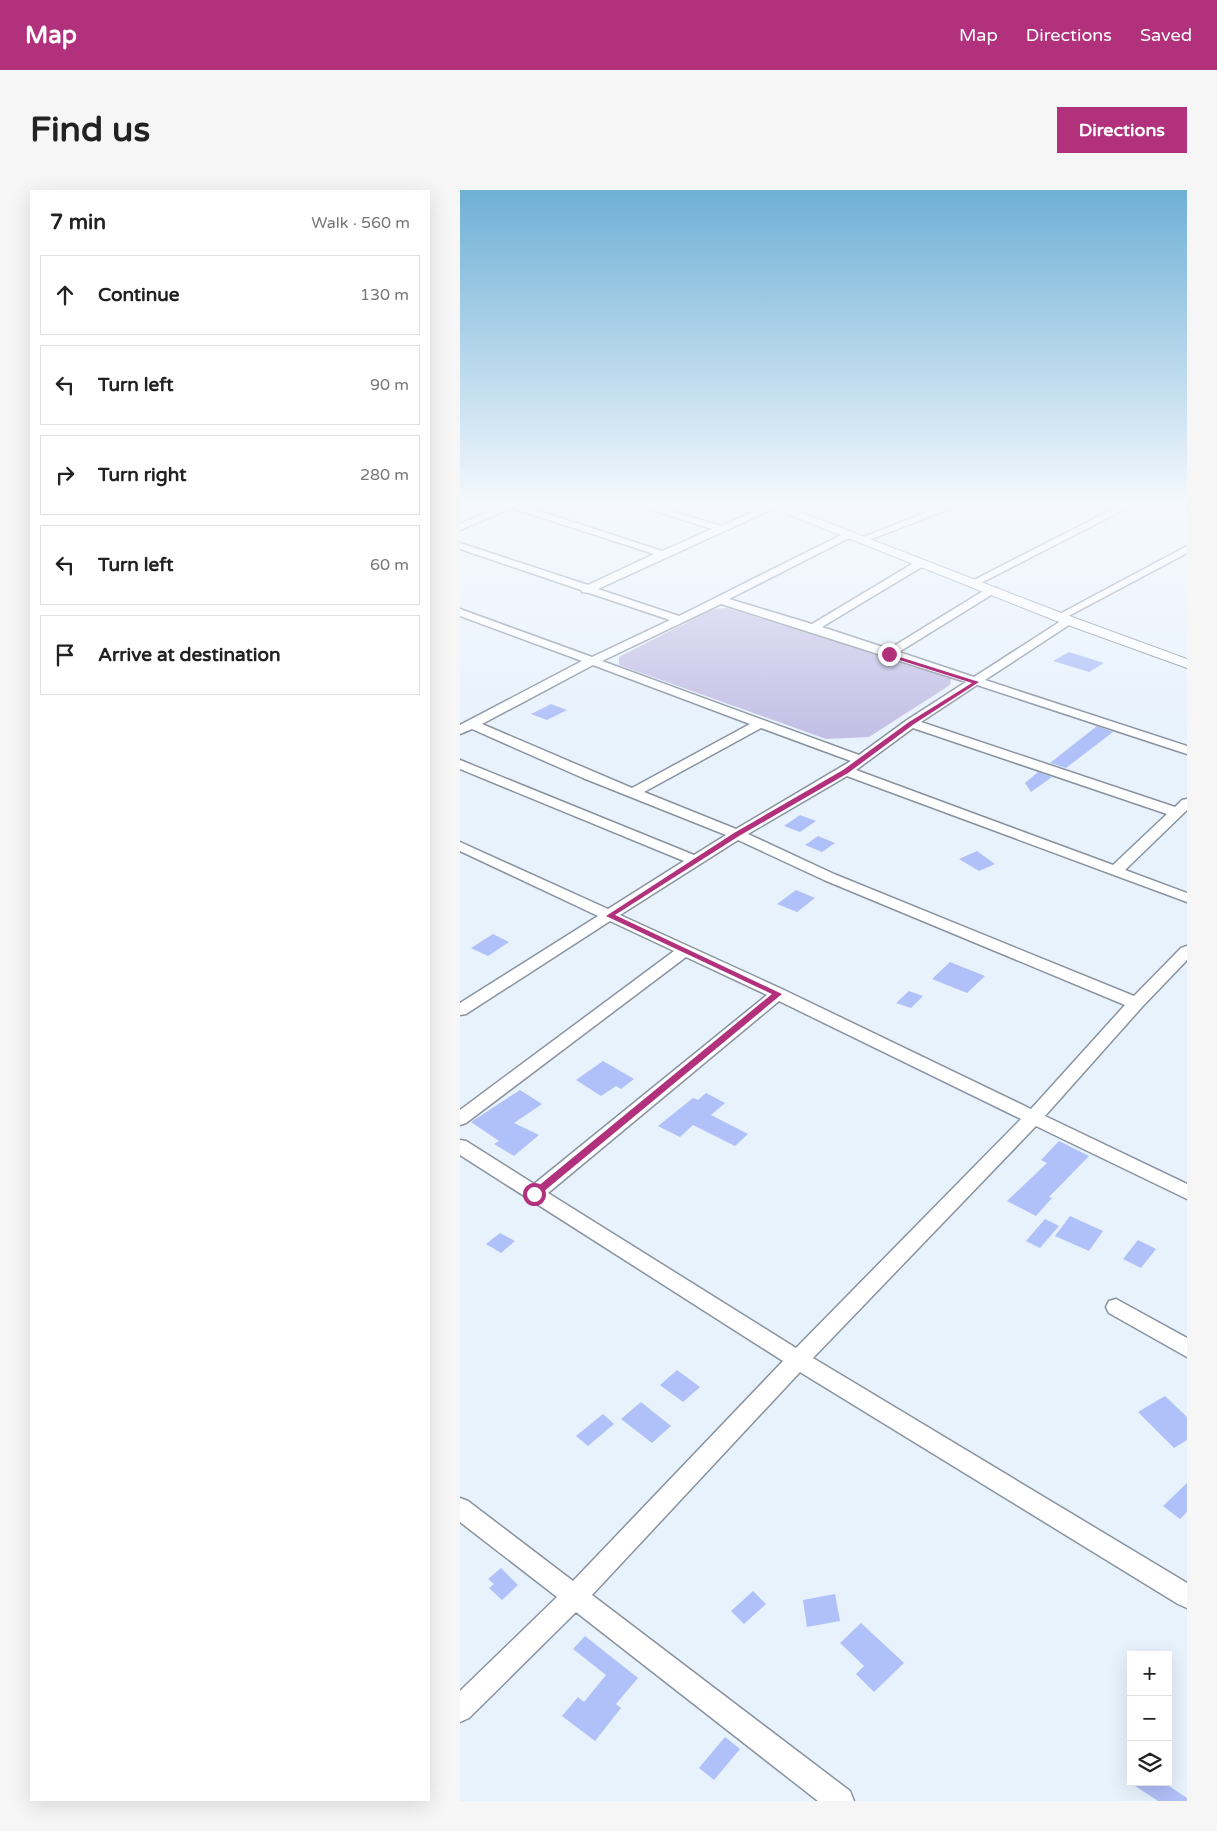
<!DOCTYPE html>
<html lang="en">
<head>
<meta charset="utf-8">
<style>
	:root { --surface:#fff; --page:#f6f6f6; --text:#222; --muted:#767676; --line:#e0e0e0; --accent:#b2317d }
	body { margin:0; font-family:"Varela Round",sans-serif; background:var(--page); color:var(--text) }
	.controls { position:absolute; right:15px; bottom:15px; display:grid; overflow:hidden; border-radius:0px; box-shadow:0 5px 20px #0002 }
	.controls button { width:45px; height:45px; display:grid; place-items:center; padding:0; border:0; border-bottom:1px solid var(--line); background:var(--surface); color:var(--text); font:25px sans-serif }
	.stop { position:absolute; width:15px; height:15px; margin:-11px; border:4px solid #b2317d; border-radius:50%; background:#fff }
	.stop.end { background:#b2317d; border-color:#fff; box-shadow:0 1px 5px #0008 }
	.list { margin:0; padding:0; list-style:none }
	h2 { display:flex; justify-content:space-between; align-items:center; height:65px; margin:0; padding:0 20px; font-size:21px }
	h2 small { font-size:16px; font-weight:400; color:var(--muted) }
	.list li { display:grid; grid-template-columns:32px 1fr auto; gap:15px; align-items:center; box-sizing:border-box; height:80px; margin:0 10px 10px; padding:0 10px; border:1px solid var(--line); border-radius:0px }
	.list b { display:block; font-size:19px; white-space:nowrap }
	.list em { font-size:16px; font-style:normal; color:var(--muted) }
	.icon { flex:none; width:28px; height:28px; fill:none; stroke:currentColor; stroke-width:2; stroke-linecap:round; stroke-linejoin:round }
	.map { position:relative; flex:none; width:727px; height:1611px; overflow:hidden; border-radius:0px }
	header { display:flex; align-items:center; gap:30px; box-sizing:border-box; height:70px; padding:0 25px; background:var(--accent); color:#fff }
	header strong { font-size:24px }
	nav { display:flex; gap:28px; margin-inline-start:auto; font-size:18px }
	.intro { display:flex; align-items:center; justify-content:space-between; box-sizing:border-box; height:120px; padding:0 30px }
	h1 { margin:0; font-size:35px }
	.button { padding:12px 22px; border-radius:0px; background:var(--accent); color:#fff; font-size:18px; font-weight:700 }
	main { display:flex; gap:30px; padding:0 30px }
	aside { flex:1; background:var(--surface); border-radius:0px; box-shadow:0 5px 20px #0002 }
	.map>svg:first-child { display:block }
	.green { fill:#c4bfe5 }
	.building { fill:#b0c0f8 }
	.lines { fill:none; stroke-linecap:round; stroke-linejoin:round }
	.minor-casing { stroke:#8993a0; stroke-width:3 }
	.tertiary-casing { stroke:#8993a0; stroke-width:2 }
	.minor { fill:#fff; fill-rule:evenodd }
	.tertiary { fill:#fff; fill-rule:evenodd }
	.route { fill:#b2317d }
</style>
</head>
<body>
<header>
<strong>Map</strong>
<nav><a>Map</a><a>Directions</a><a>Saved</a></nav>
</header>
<div class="intro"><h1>Find us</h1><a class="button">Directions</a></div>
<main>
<aside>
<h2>7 min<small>Walk · 560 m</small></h2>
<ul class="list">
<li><svg class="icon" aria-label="ahead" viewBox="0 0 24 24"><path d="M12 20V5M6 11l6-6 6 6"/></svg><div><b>Continue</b></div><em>130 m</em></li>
<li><svg class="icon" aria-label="left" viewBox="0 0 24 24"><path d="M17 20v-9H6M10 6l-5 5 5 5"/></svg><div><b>Turn left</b></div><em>90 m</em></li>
<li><svg class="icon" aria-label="right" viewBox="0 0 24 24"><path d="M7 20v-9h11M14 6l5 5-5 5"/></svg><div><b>Turn right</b></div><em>280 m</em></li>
<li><svg class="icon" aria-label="left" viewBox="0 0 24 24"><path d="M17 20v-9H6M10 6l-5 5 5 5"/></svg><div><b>Turn left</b></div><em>60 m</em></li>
<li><svg class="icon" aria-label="arrive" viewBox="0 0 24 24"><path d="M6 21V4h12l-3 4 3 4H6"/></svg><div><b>Arrive at destination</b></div></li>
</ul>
</aside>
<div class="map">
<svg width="727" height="1611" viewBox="0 0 727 1611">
	<rect width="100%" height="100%" fill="#e8f2fd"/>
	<path class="green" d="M267,418L491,488L490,495L409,547L366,549L159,475V467L253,419Z"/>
	<path class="building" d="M609,462L644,473L629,482L593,471Z
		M91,514L107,520L87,530L71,524Z
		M637,536L653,542L606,578L590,573Z
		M578,582L592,587L571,602L565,593Z
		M340,625L356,631L340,642L324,636Z
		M358,646L375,653L362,662L345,655Z
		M517,661L535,674L519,681L499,669Z
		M336,700L355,708L337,722L317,714Z
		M33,744L49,752L28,766L11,758Z
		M490,772L525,786L507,803L472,789Z
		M449,801L463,806L451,818L436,813Z
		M143,871L174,889L161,899L156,896L141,906L116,890Z
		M60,900L82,914L54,933L79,945L54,966L34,954L39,951L11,932Z
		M246,903L265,913L251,925L288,944L275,956L233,935L220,947L198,936L233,908L238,910Z
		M599,951L629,966L589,1007L592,1008L576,1026L547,1011L587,973L581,970Z
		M610,1026L643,1041L629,1061L595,1046Z
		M585,1029L599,1036L580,1058L566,1051Z
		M40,1043L55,1051L41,1063L26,1054Z
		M678,1050L696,1059L681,1078L663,1069Z
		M217,1180L240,1197L223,1212L200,1195Z
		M705,1206L727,1227V1250L714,1258L678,1222Z
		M181,1212L211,1236L192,1253L161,1229Z
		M143,1224L154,1234L128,1256L116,1246Z
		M727,1293V1322L720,1329L703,1316Z
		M41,1378L58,1395L42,1410L29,1398L34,1394L28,1389Z
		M293,1401L306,1414L284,1434L271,1421Z
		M375,1404L380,1431L347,1437L343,1410Z
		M401,1433L444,1473L414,1502L396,1484L404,1476L380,1453Z
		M125,1446L178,1488L156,1514L161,1518L135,1551L102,1526L118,1507L124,1512L146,1485L113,1459Z
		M265,1547L280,1559L254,1590L239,1578Z
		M669,1592H703L727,1608V1611H698Z"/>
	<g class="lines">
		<defs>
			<path id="minor" d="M39,317H67L202,361L252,339L183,317H198L261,336L304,317H317L138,399L219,426L385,343H391V347L269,409L352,434L457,371H465V375L362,437L429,459L528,398H536L537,400L536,402L439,462L514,487L604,429H612L614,431L612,433L525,490L727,556V564L517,495L461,532L715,617L722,610L727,609V620L665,680L727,703V712L387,586L288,644L374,684L674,806L721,758L727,756V770L682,817L585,926L727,994V1009L576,936L353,1168L727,1393V1418L718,1414L340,1182L132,1405L390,1601L394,1611H358L116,1422L9,1528L0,1532V1501L97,1407L0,1332V1308L8,1311L113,1391L323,1171L0,965V950L6,951L74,994L307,805L226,767L6,933L0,935V920L214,761L150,731L6,824L0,825V813L138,726L0,661V652L148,719L224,671L0,579V570L234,665L266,645L123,588L12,539L0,544V535L122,471L0,426V419L132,467L210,430L129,403L122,402L121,400L0,359V353L128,395L194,364L52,318L0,340V334ZM261,414L506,492L447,530L399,565L142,471ZM133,475L290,534L172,598L22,534ZM301,538L391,571L276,639L184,602ZM453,538L707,624L653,675L396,580ZM278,650L364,690L665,815L571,919L324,800L160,725ZM319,811L561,929L336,1158L88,1003Z
				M480,317H494L404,352L401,353L396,350Z
				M657,317H669L517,395H509L508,393Z
				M727,356V363L603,429L599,430L594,427Z
				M656,1109L727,1148V1167L649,1123L646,1117L649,1111Z"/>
			<path id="tertiary" d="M310,317H327L604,424L727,469V478L594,430Z"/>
		</defs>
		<use href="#minor" class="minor-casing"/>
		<use href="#tertiary" class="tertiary-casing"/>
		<use href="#minor" class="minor"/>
		<use href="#tertiary" class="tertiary"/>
	</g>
	<linearGradient id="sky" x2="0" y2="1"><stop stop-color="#6fb0d6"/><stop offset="0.58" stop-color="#f5f9fe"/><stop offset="1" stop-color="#f5f9fe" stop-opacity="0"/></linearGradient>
	<rect width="727" height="543" fill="url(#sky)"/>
	<path class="route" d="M427,463L519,492L454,534L388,583L279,646L155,725L322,804L77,1007H71V1002L312,804L146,726L274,643L383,580L449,532L512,493L427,466Z"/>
</svg>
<div class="controls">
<button>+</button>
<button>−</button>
<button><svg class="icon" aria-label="layers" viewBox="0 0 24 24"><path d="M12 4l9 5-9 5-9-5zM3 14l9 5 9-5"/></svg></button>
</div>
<div class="stop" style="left:74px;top:1004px"></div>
<div class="stop end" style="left:429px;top:464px"></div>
</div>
</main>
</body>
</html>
